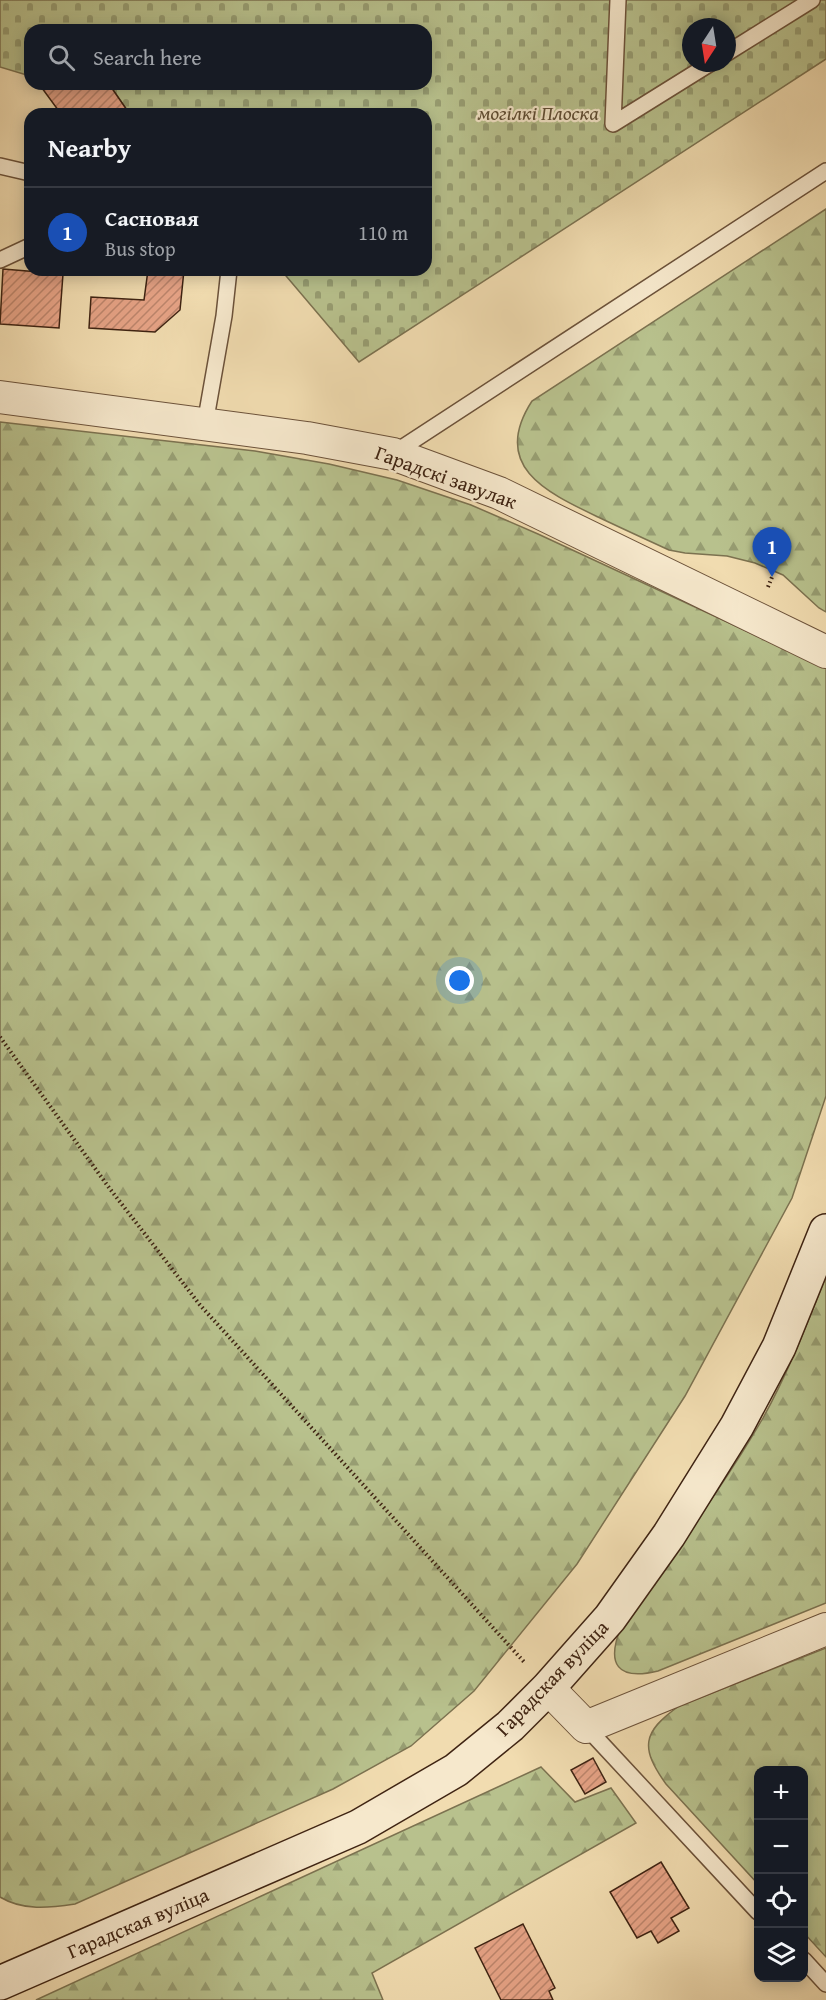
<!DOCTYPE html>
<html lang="en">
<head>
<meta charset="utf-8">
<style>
	:root { --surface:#171b24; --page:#20242c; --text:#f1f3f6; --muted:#9ea1a6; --line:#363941; --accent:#2563eb }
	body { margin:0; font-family:"Gentium Book Plus",serif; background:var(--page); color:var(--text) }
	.controls { position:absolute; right:18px; bottom:18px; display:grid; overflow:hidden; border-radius:12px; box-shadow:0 3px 15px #0003 }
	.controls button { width:54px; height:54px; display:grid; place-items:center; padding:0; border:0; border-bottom:2px solid var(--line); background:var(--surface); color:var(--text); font:30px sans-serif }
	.compass { position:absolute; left:682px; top:18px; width:54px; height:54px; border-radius:50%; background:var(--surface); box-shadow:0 3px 15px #0003; rotate:192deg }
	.you { position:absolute; left:460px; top:981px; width:21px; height:21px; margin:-15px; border:4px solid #fff; border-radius:50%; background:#1a73e8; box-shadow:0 0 0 9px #1a73e833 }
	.badge { display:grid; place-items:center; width:39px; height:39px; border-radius:50%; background:var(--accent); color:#fff; font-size:20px; font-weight:700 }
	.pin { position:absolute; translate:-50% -50px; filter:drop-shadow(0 2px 3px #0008) }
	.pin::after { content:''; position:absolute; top:32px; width:21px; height:18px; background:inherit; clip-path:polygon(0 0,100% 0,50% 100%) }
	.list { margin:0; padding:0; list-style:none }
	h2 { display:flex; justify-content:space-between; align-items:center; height:78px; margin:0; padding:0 24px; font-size:26px }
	h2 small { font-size:20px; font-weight:400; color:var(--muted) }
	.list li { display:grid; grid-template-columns:39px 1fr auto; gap:18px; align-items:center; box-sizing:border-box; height:90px; padding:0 24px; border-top:2px solid var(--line) }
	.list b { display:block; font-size:22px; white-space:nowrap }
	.list p { margin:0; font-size:20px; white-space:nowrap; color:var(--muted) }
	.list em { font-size:20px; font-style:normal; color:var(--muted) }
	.icon { flex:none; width:33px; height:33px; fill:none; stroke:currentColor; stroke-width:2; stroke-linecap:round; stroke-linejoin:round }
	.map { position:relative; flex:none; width:826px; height:2000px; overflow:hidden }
	.search { position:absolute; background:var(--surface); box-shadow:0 3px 15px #0003; left:24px; top:24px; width:408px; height:66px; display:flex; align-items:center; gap:15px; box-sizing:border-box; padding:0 21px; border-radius:18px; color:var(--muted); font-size:22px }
	.panel { position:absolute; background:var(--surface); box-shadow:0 3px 15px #0003; left:24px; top:108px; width:408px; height:168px; border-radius:18px }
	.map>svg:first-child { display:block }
	.forest { fill:url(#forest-firs); stroke:#7c7250; stroke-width:1.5 }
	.cemetery { fill:url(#cemetery-stones); stroke:#7c7250; stroke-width:1.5; fill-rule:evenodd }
	.building { fill:url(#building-hatch); stroke:#3f2413; stroke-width:1.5 }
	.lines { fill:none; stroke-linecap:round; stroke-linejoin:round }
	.lane-casing { stroke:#6c523a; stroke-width:18 }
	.street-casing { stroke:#6c523a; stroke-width:34 }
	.secondary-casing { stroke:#3f2413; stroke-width:36 }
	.path { stroke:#3f2413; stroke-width:4; stroke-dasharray:1.5 3; stroke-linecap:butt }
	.lane { stroke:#f6e8cc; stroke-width:15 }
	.street { stroke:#f6e8cc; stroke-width:32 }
	.secondary { stroke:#f6e8cc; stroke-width:33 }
	.labels { text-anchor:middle; stroke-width:4.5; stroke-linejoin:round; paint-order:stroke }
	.park-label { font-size:20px; font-style:italic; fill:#5d4b32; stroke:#f6e8cc }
	.street-label { font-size:20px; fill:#3f2413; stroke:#f6e8cc }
</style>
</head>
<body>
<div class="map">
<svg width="826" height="2000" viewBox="0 0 826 2000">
	<defs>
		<pattern id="forest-firs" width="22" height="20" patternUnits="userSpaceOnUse" patternTransform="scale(1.5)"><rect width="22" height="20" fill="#b8c18d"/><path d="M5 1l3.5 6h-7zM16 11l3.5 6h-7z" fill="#979d72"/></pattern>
		<pattern id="cemetery-stones" width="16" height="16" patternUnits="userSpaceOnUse" patternTransform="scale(1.5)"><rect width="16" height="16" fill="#b8c18d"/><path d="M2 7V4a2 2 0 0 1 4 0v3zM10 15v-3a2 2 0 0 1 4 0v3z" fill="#979d72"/></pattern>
		<pattern id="building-hatch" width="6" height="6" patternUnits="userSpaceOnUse" patternTransform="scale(1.5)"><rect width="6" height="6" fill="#e6a386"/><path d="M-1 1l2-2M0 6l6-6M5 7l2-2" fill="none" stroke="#bc856c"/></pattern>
	</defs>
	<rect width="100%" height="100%" fill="#f1dcb0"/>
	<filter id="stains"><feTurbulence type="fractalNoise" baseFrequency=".00333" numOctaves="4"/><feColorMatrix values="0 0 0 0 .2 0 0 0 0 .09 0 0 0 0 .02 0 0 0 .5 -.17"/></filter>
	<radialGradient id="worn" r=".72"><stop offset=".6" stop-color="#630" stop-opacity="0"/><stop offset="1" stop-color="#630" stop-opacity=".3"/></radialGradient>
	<path class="forest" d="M826,209V612L819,608L783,575L755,563L727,556L685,553L669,550C645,539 621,528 598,517C546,492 490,466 532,401Z
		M0,422L255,451L329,464L397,480L471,505L538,534L826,668V1096L792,1198L685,1396L577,1564L474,1691L411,1746L333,1789L75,1904C49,1908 23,1911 0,1897Z
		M826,1276V1603L658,1671C617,1681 606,1664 621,1627C669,1558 721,1491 763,1418C788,1373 807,1324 826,1276Z
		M826,1648V1957L804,1933V1770H758V1884L666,1784C640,1748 642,1732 679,1706Z
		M541,1767L575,1802L611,1788L636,1823L372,1973L383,2000H36Z"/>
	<path class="cemetery" d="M0,0H826V59L359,362L281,270H426V114H149L146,111C141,115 135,114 129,113L109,84H426V30H30V76L0,67ZM691,27H727V63H691Z"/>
	<path class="building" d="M39,84H109L129,113L135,114H61Z
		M3,269L63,274L59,328L0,324Z
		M148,270H184L180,310L155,332L89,328L91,297L144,300Z
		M593,1758L606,1782L585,1794L571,1770Z
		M661,1862L689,1908L671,1918L679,1931L658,1943L651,1931L637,1938L610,1892Z
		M523,1924L555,1988L549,1991L553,2000H501L475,1948Z"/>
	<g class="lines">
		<defs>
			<path id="lane" d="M618,0L613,124L711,63
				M727,53L812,0
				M0,166L30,173
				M0,260L30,246
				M205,424L224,316L229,270
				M394,453L826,171
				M586,1727L758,1912
				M804,1960L826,1984"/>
			<path id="street" d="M0,397L307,438L393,454L499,493L826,652
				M548,1688L586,1727L826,1629"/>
			<path id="secondary" d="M0,1983L358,1827L456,1770L510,1726L548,1688L610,1618L669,1535L737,1426L779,1347L826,1231"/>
		</defs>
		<use href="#lane" class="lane-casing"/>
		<use href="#street" class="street-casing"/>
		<use href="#secondary" class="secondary-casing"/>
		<path class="path" d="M768,587L772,577
			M0,1037L110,1189L200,1305L525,1663"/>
		<use href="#lane" class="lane"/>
		<use href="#street" class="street"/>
		<use href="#secondary" class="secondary"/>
	</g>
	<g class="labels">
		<g class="park-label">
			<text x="538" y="120">могілкі Плоска</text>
		</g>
		<g class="street-label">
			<text transform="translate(446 477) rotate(20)" y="7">Гарадскі завулак</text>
			<text transform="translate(552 1678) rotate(-46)" y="7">Гарадская вуліца</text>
			<text transform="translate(138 1923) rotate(-23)" y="7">Гарадская вуліца</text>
		</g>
	</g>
	<rect width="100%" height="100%" filter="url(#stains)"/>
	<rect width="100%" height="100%" fill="url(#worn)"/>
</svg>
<div class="controls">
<button>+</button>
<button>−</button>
<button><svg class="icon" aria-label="locate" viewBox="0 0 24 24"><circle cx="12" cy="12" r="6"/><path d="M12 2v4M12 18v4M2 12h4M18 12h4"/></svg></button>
<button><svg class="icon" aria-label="layers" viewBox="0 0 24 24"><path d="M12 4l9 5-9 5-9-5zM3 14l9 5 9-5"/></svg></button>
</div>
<svg class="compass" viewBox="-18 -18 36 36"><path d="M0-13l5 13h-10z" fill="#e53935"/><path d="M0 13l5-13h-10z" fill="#9ea1a6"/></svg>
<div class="you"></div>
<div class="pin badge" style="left:772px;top:577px;background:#1a4fb4">1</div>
<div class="search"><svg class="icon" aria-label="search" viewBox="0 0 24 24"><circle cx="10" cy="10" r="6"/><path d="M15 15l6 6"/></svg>Search here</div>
<section class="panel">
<h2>Nearby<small></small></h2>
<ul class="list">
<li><span class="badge" style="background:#1a4fb4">1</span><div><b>Сасновая</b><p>Bus stop</p></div><em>110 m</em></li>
</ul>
</section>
</div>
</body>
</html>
